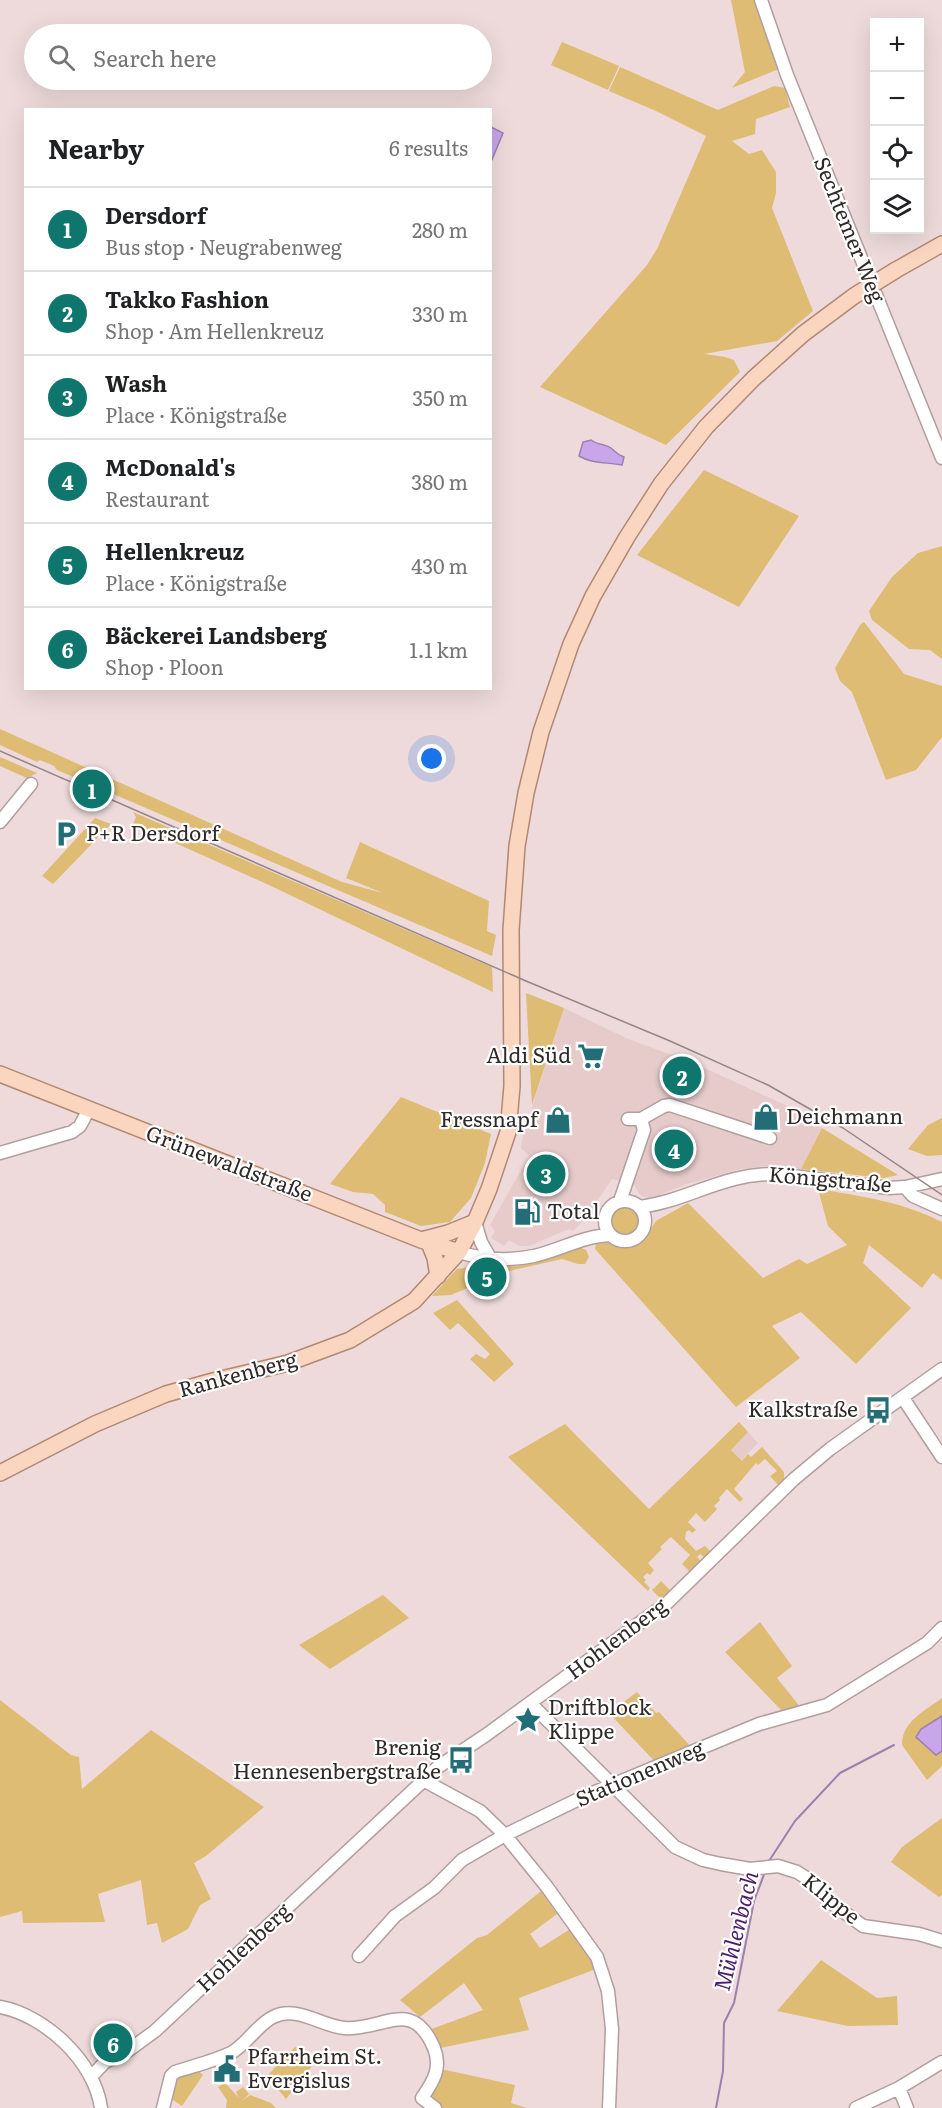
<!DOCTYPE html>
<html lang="en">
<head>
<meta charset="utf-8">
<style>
	:root { --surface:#fff; --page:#f2f2f2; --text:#202124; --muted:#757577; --line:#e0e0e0; --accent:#0f766e }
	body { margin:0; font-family:Literata,serif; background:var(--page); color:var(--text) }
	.controls { position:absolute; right:18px; top:18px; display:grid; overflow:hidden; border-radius:0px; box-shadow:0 6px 24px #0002 }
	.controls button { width:54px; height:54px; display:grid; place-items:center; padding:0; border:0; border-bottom:2px solid var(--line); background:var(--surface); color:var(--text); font:30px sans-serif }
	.you { position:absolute; left:432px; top:759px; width:21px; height:21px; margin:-15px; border:4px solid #fff; border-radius:50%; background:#1a73e8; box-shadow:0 0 0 9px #1a73e833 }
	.badge { display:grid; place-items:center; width:39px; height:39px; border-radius:50%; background:var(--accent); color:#fff; font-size:20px; font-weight:700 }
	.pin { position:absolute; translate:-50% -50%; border:3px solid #fff; box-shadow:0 2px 6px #0006 }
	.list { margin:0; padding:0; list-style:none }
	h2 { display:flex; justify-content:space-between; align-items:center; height:78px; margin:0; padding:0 24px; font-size:26px }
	h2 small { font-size:20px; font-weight:400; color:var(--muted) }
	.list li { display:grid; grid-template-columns:39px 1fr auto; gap:18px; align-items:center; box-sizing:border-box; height:84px; padding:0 24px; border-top:2px solid var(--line) }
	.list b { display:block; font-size:22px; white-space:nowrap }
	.list p { margin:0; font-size:20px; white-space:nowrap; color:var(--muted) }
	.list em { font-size:20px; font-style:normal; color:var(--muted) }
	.icon { flex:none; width:33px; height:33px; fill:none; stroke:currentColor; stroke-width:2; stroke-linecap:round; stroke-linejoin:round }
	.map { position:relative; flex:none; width:942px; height:2108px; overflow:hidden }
	.search { position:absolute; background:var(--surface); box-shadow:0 6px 24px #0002; left:24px; top:24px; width:468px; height:66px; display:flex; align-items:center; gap:15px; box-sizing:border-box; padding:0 21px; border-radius:33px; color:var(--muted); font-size:22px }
	.panel { position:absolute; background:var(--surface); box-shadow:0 6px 24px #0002; left:24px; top:108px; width:468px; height:582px; border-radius:0px }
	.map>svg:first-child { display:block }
	.built { fill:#e7cbcb }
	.green { fill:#debc73 }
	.water { fill:#c9a5ea; stroke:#9b80b0; stroke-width:1.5 }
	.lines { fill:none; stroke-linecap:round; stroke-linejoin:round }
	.stream { stroke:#9b80b0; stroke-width:2 }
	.minor-casing { stroke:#b19e9f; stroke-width:15 }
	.major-casing { stroke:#b18871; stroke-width:18 }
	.minor { stroke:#fff; stroke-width:12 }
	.major { stroke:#fad6c1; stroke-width:15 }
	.tram { stroke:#948686; stroke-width:1.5 }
	.major-bridge-casing { stroke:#b18871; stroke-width:18; stroke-linecap:butt }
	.major-bridge { stroke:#fad6c1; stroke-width:15 }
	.labels { text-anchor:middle; stroke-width:4.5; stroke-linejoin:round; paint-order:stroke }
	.street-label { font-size:21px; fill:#302929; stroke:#fff }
	.poi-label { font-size:21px; fill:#302929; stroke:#fff; text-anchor:start }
	.water-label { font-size:22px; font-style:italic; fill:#4d1d6c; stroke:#fff }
</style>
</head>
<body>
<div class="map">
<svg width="942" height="2108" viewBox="0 0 942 2108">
	<rect width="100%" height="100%" fill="#eedada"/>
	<path class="built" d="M564,1008L626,1038L698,1065L785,1105L822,1128L801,1169L764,1166L736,1170L684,1185L649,1199L640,1195L634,1185L612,1179L586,1218L573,1231L569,1229L529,1246H519L509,1240L504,1246L491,1238L495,1231L490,1225L529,1156L521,1148L523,1135Z
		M748,1432L758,1443L741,1461L731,1450Z"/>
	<path class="green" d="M731,0H755L779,69L732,88L745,72Z
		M562,42L619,66L608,90L551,65Z
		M620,67L718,110L774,86L785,88L790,107L756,119L755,134L732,141L749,154L762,150L776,172V193L772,208L813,311L777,341L704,354L725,357L734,360L740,372L666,445L540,387L647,265L657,249L706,136L656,111L609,91Z
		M704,470L799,516L739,607L637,555Z
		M942,546V659L930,650L909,649L872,620L869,611L892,577L918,553Z
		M864,622L904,674L942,686V737L916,770L886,780L852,692L840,681L835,668L860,625Z
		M0,729L342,882L383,893L346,878L360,842L489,901L487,931L496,935L492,956L57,770L54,766L40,760L37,762L0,745Z
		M0,757L37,773L27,778L0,766Z
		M133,812L492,967L493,992L271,886L133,824L136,817Z
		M95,818L111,824L53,884L42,876Z
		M526,993L564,1008L532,1105Z
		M401,1097L491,1134L485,1163L471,1198L450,1222L421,1226L385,1212V1205L373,1194L353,1192L330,1184Z
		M942,1118V1155L927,1156L908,1149L928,1125Z
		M822,1128L898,1175L884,1178L801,1169Z
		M818,1189C860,1196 904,1202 942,1222V1280L933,1273L922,1288L869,1245L863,1263L911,1308L856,1364L801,1312L772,1326L800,1358L736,1407L595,1249L596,1244L607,1241L616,1246L630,1248L643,1241L656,1221L688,1203L763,1278L799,1259L807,1264L847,1245L828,1226Z
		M610 1220a15 15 0 1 1 30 0a15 15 0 1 1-30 0Z
		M579,1247L586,1250L589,1257L585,1264H578L562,1259L505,1272L451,1295L432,1296L457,1269L476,1266H515L547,1259Z
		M457,1300L514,1364L494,1382L470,1359L476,1354L485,1359L490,1354L458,1323L450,1330L433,1313Z
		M739,1422L748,1432L731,1450L742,1461L748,1454L751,1457L762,1447L784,1472V1481L779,1486L770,1476L777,1471L765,1459L758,1465L756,1463L734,1489L743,1499L740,1502L727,1489L719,1498L720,1500L714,1506L717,1509L705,1522L696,1513L688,1522L696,1530L692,1533L689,1530L686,1532L685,1539L696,1551L705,1546L711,1552L705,1558L700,1554L697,1557L702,1562L690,1572L682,1564L690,1555L671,1537L660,1547L662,1549L648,1563L654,1570L650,1575L647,1573L643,1577L646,1580L644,1582L650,1588L648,1591L508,1457L565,1424L649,1509Z
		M661,1581L671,1591L661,1599L652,1590Z
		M383,1595L409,1618L330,1669L299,1645Z
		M760,1622L792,1666L777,1678L801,1708L784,1713L725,1652Z
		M637,1692L656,1713L659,1712L693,1749L657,1764L609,1713Z
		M942,1698V1716L921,1729L936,1755L942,1751V1766L927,1780L902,1745C902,1721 925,1711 942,1698Z
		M0,1700L71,1755L79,1757L82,1789L151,1730L264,1807L206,1856L194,1863L211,1899L200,1905L188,1929L162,1943L157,1923L147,1925L141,1880L98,1894L105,1922L23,1923L22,1911L0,1917Z
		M942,1818V1895L939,1897L891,1862L902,1847Z
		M541,1891L557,1914L530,1934L540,1948L572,1928L596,1969L519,1998L529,2030L440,2048L429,2030L483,2010L464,1983L420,2017L400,2000L477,1938L487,1935Z
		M821,1960L877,1998L897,1996L898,2025L848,2026L777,2011Z
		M295,2047L319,2057L286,2099L267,2076Z
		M441,2069L515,2085L511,2103L527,2108H440L430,2100Z
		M197,2070L203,2075L182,2106L173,2100L177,2077Z
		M225,2083L239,2098L236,2092L243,2087L249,2094L242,2101L250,2095L271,2103L276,2108H226L227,2100L218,2087Z"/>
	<path class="water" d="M491,127L503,133L491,162Z
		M591,440C598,445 605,444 611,448C616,452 617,455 624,457L622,465C607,462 592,464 579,456L583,442Z
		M942,1716V1751L936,1755L916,1737L921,1729Z"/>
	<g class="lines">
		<path class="stream" d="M769,1861L795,1821L840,1773L894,1745
			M716,2108L723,2071L724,2023L734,2003L754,1901L765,1872"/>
		<defs>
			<path id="minor" d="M761,0L787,75L942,458
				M0,822L31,784
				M628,1119H641L664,1106L670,1105L770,1138
				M0,1153L72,1132L80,1126L89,1109
				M905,1187L913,1196L942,1209
				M620,1201L644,1130L641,1119
				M605 1221a20 20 0 1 1 40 0a20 20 0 1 1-40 0Z
				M639,1207C688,1201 723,1173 776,1174L889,1188L905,1187L942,1179
				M475,1222L481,1242L490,1258
				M459,1252C483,1260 509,1261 534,1256C560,1250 583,1236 610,1235
				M903,1398L942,1457
				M530,1703L675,1847L703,1860L721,1864L750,1869L778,1866L797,1872L808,1879L829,1901L863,1926L919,1934L942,1941
				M423,1780L480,1811L505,1835L547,1887L597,1957L608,1991L612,2029L609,2108
				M359,1956L395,1916L434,1888L462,1860L505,1835L583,1797L759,1724L827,1705L927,1643L942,1628
				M0,2007C45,2015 95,2062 101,2108
				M91,2077L105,2062L129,2050L155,2031L438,1767L486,1735L667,1603L793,1480L830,1449L942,1369
				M899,2088L907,2108
				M163,2108L171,2076L175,2072C193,2066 214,2061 231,2053C247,2044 257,2025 273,2017C297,2005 321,2026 344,2028C383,2031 412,1996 434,2048C442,2068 433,2082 422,2098L435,2108
				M856,2108L899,2088L942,2062"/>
			<path id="major" d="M896,270L942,244
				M0,1074L421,1240L459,1252
				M421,1240L448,1233L475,1222
				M429,1243L435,1258L438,1276
				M0,1473L95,1424L166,1394L213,1381L288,1363L350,1340L414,1301L459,1252L475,1222L489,1189L508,1132L512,1086L511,930L517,846L526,793L541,732L571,644L593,596L627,537L661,484L706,427L754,378L803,334L854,296"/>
		</defs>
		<use href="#minor" class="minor-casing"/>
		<use href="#major" class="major-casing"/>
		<use href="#minor" class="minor"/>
		<use href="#major" class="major"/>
		<path class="tram" d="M0,751L526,981L670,1041L768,1085L843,1128L942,1195"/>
		<defs>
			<path id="major-bridge" d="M854,296L896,270"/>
		</defs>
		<use href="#major-bridge" class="major-bridge-casing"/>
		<use href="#major-bridge" class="major-bridge"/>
	</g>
	<defs>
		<symbol id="parking-bare" viewBox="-9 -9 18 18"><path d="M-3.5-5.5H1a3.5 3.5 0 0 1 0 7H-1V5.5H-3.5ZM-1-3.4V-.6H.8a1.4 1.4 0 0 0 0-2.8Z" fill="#236d76" stroke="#fff" stroke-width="2.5" paint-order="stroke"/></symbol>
		<symbol id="supermarket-bare" viewBox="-9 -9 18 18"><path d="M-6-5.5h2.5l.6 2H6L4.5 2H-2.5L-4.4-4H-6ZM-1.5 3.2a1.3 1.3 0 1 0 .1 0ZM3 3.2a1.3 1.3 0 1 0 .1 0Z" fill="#236d76" stroke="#fff" stroke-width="2.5" paint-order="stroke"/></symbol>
		<symbol id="shop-bare" viewBox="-9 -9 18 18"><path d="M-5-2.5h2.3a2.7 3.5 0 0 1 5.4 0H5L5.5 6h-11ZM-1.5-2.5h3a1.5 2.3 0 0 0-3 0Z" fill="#236d76" stroke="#fff" stroke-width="2.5" paint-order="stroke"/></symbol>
		<symbol id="fuel-bare" viewBox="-9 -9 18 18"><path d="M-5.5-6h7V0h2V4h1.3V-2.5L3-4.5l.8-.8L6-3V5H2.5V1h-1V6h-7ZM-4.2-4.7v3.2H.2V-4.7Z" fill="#236d76" stroke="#fff" stroke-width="2.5" paint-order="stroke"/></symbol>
		<symbol id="bus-bare" viewBox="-9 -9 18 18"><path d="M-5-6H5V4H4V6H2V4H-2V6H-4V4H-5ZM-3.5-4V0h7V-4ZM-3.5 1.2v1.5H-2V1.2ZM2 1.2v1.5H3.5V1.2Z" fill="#236d76" stroke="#fff" stroke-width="2.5" paint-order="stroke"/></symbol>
		<symbol id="sight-bare" viewBox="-9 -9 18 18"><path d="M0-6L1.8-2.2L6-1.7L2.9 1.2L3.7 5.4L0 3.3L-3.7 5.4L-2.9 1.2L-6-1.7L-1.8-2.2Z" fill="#236d76" stroke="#fff" stroke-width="2.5" paint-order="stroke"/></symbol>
		<symbol id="civic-bare" viewBox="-9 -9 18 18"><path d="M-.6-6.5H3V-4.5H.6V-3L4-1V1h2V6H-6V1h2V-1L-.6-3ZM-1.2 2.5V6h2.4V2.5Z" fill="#236d76" stroke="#fff" stroke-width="2.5" paint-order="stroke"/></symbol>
	</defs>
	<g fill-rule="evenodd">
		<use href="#parking-bare" x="47" y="815" width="38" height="38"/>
		<use href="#supermarket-bare" x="572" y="1037" width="38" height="38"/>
		<use href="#shop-bare" x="747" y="1098" width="38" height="38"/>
		<use href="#shop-bare" x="539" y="1101" width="38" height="38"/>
		<use href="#fuel-bare" x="508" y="1193" width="38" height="38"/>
		<use href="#bus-bare" x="859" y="1391" width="38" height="38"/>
		<use href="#sight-bare" x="509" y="1701" width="38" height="38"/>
		<use href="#bus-bare" x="442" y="1741" width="38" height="38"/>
		<use href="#civic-bare" x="208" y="2050" width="38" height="38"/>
	</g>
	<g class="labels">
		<g class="street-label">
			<text transform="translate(849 230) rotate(68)" y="7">Sechtemer Weg</text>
			<text transform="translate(229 1164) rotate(21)" y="7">Grünewaldstraße</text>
			<text transform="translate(830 1180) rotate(5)" y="7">Königstraße</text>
			<text transform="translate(238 1375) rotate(-15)" y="7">Rankenberg</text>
			<text transform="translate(617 1639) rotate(-37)" y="7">Hohlenberg</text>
			<text transform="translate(640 1774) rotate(-23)" y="7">Stationenweg</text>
			<text transform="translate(831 1899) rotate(39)" y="7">Klippe</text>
			<text transform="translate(244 1948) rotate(-43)" y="7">Hohlenberg</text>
		</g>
		<g class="poi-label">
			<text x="86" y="841">P+R Dersdorf</text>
			<text x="571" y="1063" text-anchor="end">Aldi Süd</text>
			<text x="786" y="1124">Deichmann</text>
			<text x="538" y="1127" text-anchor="end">Fressnapf</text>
			<text x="547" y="1219">Total</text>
			<text x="858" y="1417" text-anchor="end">Kalkstraße</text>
			<text x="548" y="1715">Driftblock<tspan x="548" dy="24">Klippe</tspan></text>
			<text x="441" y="1755" text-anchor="end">Brenig<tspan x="441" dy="24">Hennesenbergstraße</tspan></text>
			<text x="247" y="2064">Pfarrheim St.<tspan x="247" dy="24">Evergislus</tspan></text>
		</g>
		<g class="water-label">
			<text transform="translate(736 1931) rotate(-76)" y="8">Mühlenbach</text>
		</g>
	</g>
</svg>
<div class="controls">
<button>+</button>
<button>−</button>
<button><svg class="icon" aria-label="locate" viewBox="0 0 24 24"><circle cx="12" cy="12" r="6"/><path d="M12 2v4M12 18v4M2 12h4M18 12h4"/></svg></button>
<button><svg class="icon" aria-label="layers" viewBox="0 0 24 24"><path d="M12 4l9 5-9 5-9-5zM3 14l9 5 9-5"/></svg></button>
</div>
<div class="you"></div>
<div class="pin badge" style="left:92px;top:789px">1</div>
<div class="pin badge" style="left:682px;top:1076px">2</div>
<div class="pin badge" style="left:546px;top:1174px">3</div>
<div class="pin badge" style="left:674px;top:1149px">4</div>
<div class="pin badge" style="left:487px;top:1277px">5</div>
<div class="pin badge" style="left:113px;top:2043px">6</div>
<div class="search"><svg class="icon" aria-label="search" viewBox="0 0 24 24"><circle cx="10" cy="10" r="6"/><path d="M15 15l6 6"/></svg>Search here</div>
<section class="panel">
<h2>Nearby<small>6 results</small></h2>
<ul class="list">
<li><span class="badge">1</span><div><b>Dersdorf</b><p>Bus stop · Neugrabenweg</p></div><em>280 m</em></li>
<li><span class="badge">2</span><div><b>Takko Fashion</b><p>Shop · Am Hellenkreuz</p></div><em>330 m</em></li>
<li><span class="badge">3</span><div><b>Wash</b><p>Place · Königstraße</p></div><em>350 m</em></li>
<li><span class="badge">4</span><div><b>McDonald's</b><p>Restaurant</p></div><em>380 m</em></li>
<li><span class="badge">5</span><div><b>Hellenkreuz</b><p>Place · Königstraße</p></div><em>430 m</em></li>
<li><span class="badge">6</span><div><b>Bäckerei Landsberg</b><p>Shop · Ploon</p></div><em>1.1 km</em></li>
</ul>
</section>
</div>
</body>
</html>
